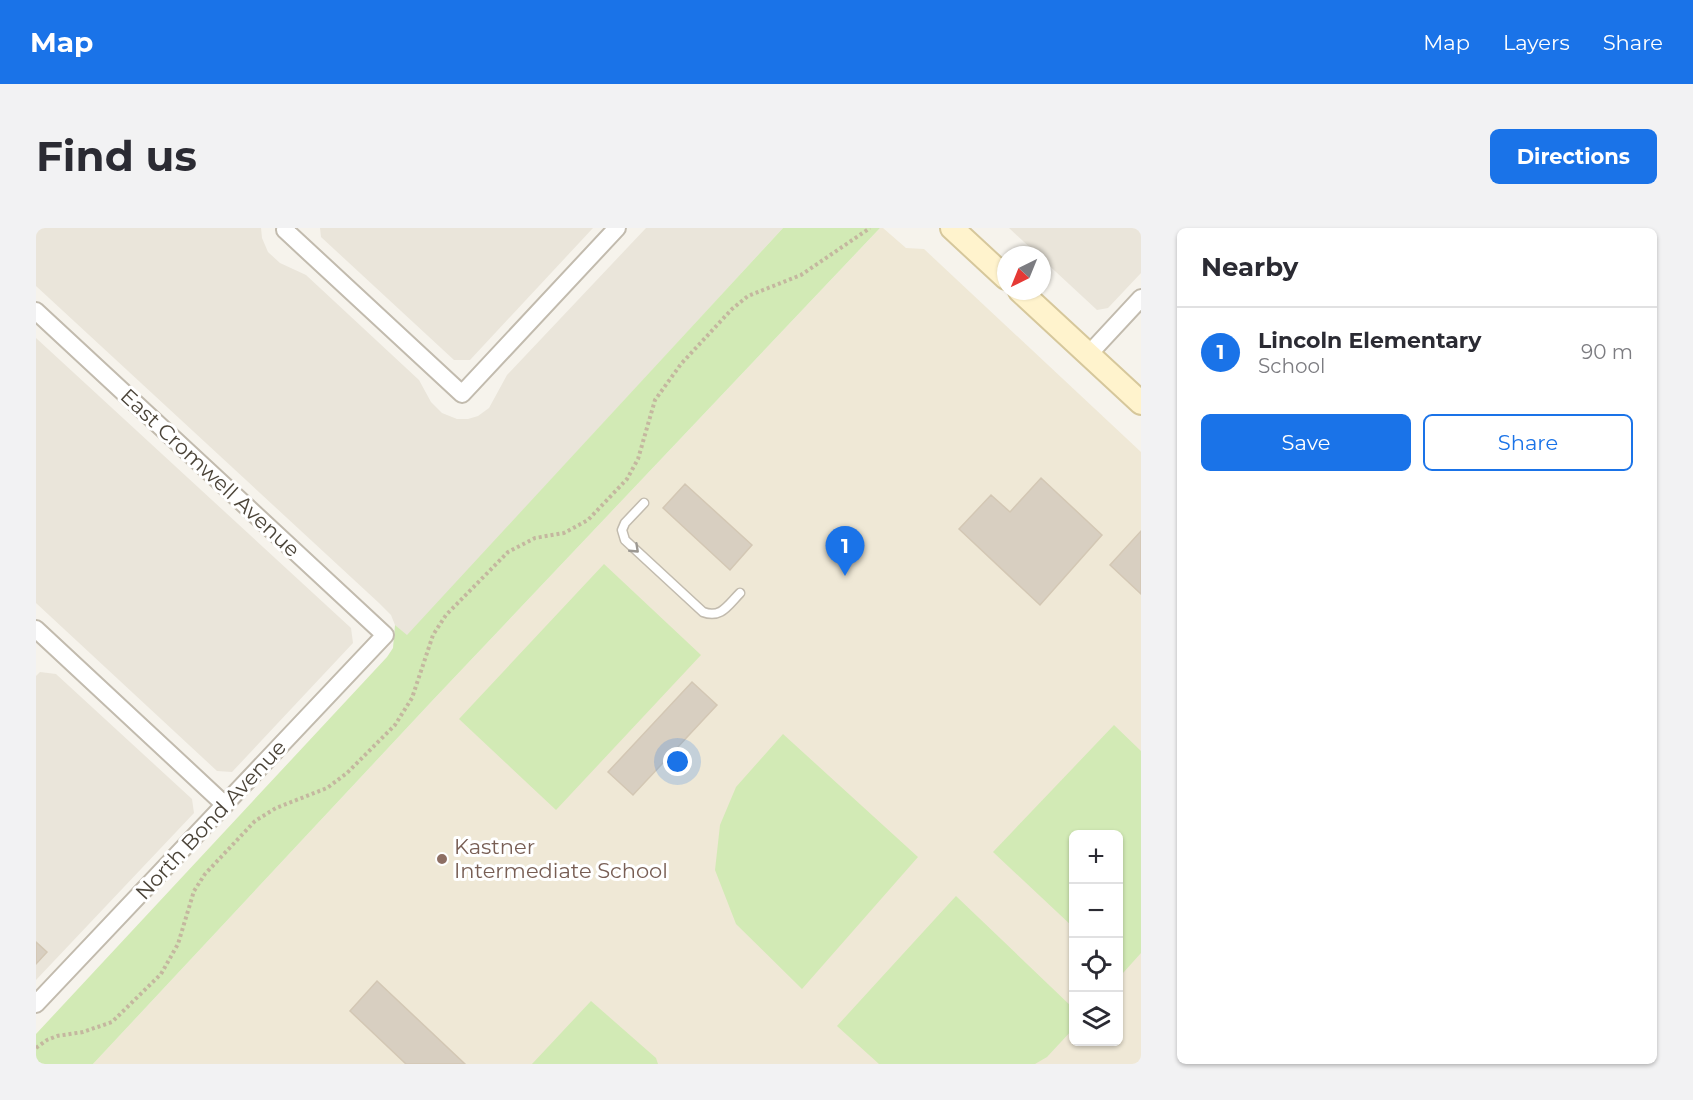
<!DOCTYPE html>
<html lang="en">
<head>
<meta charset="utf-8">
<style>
	:root { --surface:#fff; --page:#f2f2f3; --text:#2b2b33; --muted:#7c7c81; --line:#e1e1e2; --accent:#1a73e8 }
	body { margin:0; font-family:Montserrat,sans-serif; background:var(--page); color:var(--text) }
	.controls { position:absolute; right:18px; bottom:18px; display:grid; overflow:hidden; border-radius:9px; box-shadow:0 2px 4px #0004 }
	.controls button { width:54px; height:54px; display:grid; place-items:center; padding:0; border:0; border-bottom:2px solid var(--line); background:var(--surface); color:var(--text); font:30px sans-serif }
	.compass { position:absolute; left:961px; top:18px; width:54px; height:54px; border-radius:50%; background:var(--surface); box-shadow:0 2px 4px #0004; rotate:223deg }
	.you { position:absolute; left:642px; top:534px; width:21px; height:21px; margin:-15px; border:4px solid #fff; border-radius:50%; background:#1a73e8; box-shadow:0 0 0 9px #1a73e833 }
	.badge { display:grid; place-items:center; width:39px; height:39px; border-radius:50%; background:var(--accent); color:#fff; font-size:20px; font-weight:700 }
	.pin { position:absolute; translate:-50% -50px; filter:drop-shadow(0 2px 3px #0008) }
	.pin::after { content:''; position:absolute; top:32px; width:21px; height:18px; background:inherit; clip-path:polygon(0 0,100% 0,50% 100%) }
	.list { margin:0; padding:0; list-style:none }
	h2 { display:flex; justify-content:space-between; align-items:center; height:78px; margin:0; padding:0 24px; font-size:26px }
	h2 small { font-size:20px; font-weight:400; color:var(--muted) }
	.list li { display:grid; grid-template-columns:39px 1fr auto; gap:18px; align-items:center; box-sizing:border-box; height:90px; padding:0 24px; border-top:2px solid var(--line) }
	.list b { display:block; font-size:22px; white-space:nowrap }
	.list p { margin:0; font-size:20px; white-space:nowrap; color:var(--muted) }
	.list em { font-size:20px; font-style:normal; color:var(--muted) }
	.actions { display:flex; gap:12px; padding:18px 24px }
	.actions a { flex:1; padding:14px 0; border:2px solid var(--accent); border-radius:9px; text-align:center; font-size:21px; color:var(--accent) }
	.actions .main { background:var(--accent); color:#fff }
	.icon { flex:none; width:33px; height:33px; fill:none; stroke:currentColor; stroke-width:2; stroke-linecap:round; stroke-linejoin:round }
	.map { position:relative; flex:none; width:1105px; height:836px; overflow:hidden; border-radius:9px }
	header { display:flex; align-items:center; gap:36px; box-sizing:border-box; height:84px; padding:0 30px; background:var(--accent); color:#fff }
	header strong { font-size:28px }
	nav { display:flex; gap:33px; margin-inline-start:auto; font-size:21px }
	.intro { display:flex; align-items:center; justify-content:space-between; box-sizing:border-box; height:144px; padding:0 36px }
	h1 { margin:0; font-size:42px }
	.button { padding:15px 27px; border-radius:9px; background:var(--accent); color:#fff; font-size:21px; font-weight:700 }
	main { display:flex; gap:36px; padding:0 36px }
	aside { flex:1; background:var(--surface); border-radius:9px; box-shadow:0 2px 4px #0004 }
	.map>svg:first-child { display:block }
	.residential { fill:#eae5da }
	.education { fill:#efe8d6; fill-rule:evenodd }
	.green { fill:#d2eab5 }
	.building { fill:#d8cfc1; stroke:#d3c7b4; stroke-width:1.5 }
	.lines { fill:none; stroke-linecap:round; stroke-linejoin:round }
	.lane-casing { stroke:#c2bbae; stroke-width:11 }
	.street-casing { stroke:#c2bbae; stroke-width:20 }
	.secondary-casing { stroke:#d6c79b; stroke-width:26 }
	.path { stroke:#c4b79f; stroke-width:4; stroke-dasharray:3 3; stroke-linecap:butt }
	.lane { stroke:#fff; stroke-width:8 }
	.street { stroke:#fff; stroke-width:16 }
	.secondary { stroke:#fff3cd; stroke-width:22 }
	.oneway { stroke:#9c9892 }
	.education-dot { fill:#8d6e63; stroke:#fff; stroke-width:2 }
	.labels { text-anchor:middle; stroke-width:6; stroke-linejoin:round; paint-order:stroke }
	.street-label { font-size:21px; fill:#4b4439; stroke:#fff }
	.education-label { font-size:21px; fill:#785e54; stroke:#fff; text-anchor:start }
</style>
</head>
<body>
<header>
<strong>Map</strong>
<nav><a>Map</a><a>Layers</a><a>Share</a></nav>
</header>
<div class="intro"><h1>Find us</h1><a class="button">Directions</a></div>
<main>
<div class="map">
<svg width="1105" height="836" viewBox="0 0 1105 836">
	<rect width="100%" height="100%" fill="#f6f3ec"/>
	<path class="residential" d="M0,0H225L226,10L232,24L244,35L270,47L383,152L395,174L406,185L421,191H432L442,188L453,180L471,147L610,0H747L371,408L359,397L355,387L343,375L0,58Z
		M284,0H557L434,132H418L285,9Z
		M973,0H1105V45L1072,80L1061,82L1006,31V27H1002Z
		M0,110L315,400L317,415L196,544L181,543L0,375Z
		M4,444L20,446L156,571L158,585L0,752V448Z"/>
	<path class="education" d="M844,0H847L870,20L888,21L1105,224V836H57L396,473ZM1038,606H1082V814H1038Z"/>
	<path class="green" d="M747,0H844L396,473L57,836H0V806L351,429L357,420L359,397L371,407Z
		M568,336L665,427L520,582L423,491Z
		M1078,497L1105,523V725L1087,745L1082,741V606H1038L1037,699L957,624Z
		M747,506L882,629L766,761L700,696L679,642L684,597L700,559Z
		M920,668L1037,780V801L1011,829L999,836H843L801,798Z
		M555,773L620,830L622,836H496Z"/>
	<path class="building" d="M1005,250L1066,307L1004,377L923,301L955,267L974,284Z
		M649,256L716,317L694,342L627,280Z
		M1105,303V366L1074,337Z
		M656,454L681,477L597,567L572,544Z
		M0,714L11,724L0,736Z
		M341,753L429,836H370L314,783Z"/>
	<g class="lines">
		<defs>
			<path id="lane" d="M608,275L589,295L586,302L589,312L667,384C685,391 692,377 704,365"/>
			<path id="street" d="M251,0L249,2L426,166L581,0
				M0,83L349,407L0,776
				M1053,126L1105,70
				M0,401L189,577"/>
			<path id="secondary" d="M916,0L970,50
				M984,63L1105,175"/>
		</defs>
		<use href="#lane" class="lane-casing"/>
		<use href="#street" class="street-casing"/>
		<use href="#secondary" class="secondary-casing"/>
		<path class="path" d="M0,820L11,812L21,808L47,804L76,794L125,746L142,716L158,663L169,646L219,593L240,580L291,560L311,545L359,497L376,470L397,407L410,387L472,324L499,310L528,305L552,292L591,251L602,231L619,172L645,136L696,81L712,68L765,47L834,0"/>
		<use href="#lane" class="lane"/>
		<use href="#street" class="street"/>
		<use href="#secondary" class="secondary"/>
	</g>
	<defs><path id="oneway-chevron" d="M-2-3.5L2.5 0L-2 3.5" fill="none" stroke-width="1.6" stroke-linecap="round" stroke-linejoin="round" transform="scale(1.5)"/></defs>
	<use class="oneway" href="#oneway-chevron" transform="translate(599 321) rotate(43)"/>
	<circle class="education-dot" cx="406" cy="631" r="6"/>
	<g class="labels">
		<g class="street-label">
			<text transform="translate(174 245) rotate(43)" y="7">East Cromwell Avenue</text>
			<text transform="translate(175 592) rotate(-47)" y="7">North Bond Avenue</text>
		</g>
		<g class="education-label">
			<text x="418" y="626">Kastner<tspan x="418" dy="24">Intermediate School</tspan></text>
		</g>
	</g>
</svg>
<div class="controls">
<button>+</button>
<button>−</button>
<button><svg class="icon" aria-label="locate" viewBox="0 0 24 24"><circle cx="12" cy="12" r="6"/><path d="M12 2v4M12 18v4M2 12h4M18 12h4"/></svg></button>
<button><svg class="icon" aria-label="layers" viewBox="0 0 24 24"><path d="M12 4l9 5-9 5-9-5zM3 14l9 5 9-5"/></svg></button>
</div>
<svg class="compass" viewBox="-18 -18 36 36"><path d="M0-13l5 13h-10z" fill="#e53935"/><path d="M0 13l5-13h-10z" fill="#7c7c81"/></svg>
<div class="you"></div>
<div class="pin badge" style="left:809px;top:348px">1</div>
</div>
<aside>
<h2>Nearby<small></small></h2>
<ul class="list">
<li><span class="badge">1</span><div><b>Lincoln Elementary</b><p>School</p></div><em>90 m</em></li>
</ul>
<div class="actions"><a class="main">Save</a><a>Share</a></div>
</aside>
</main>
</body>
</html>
